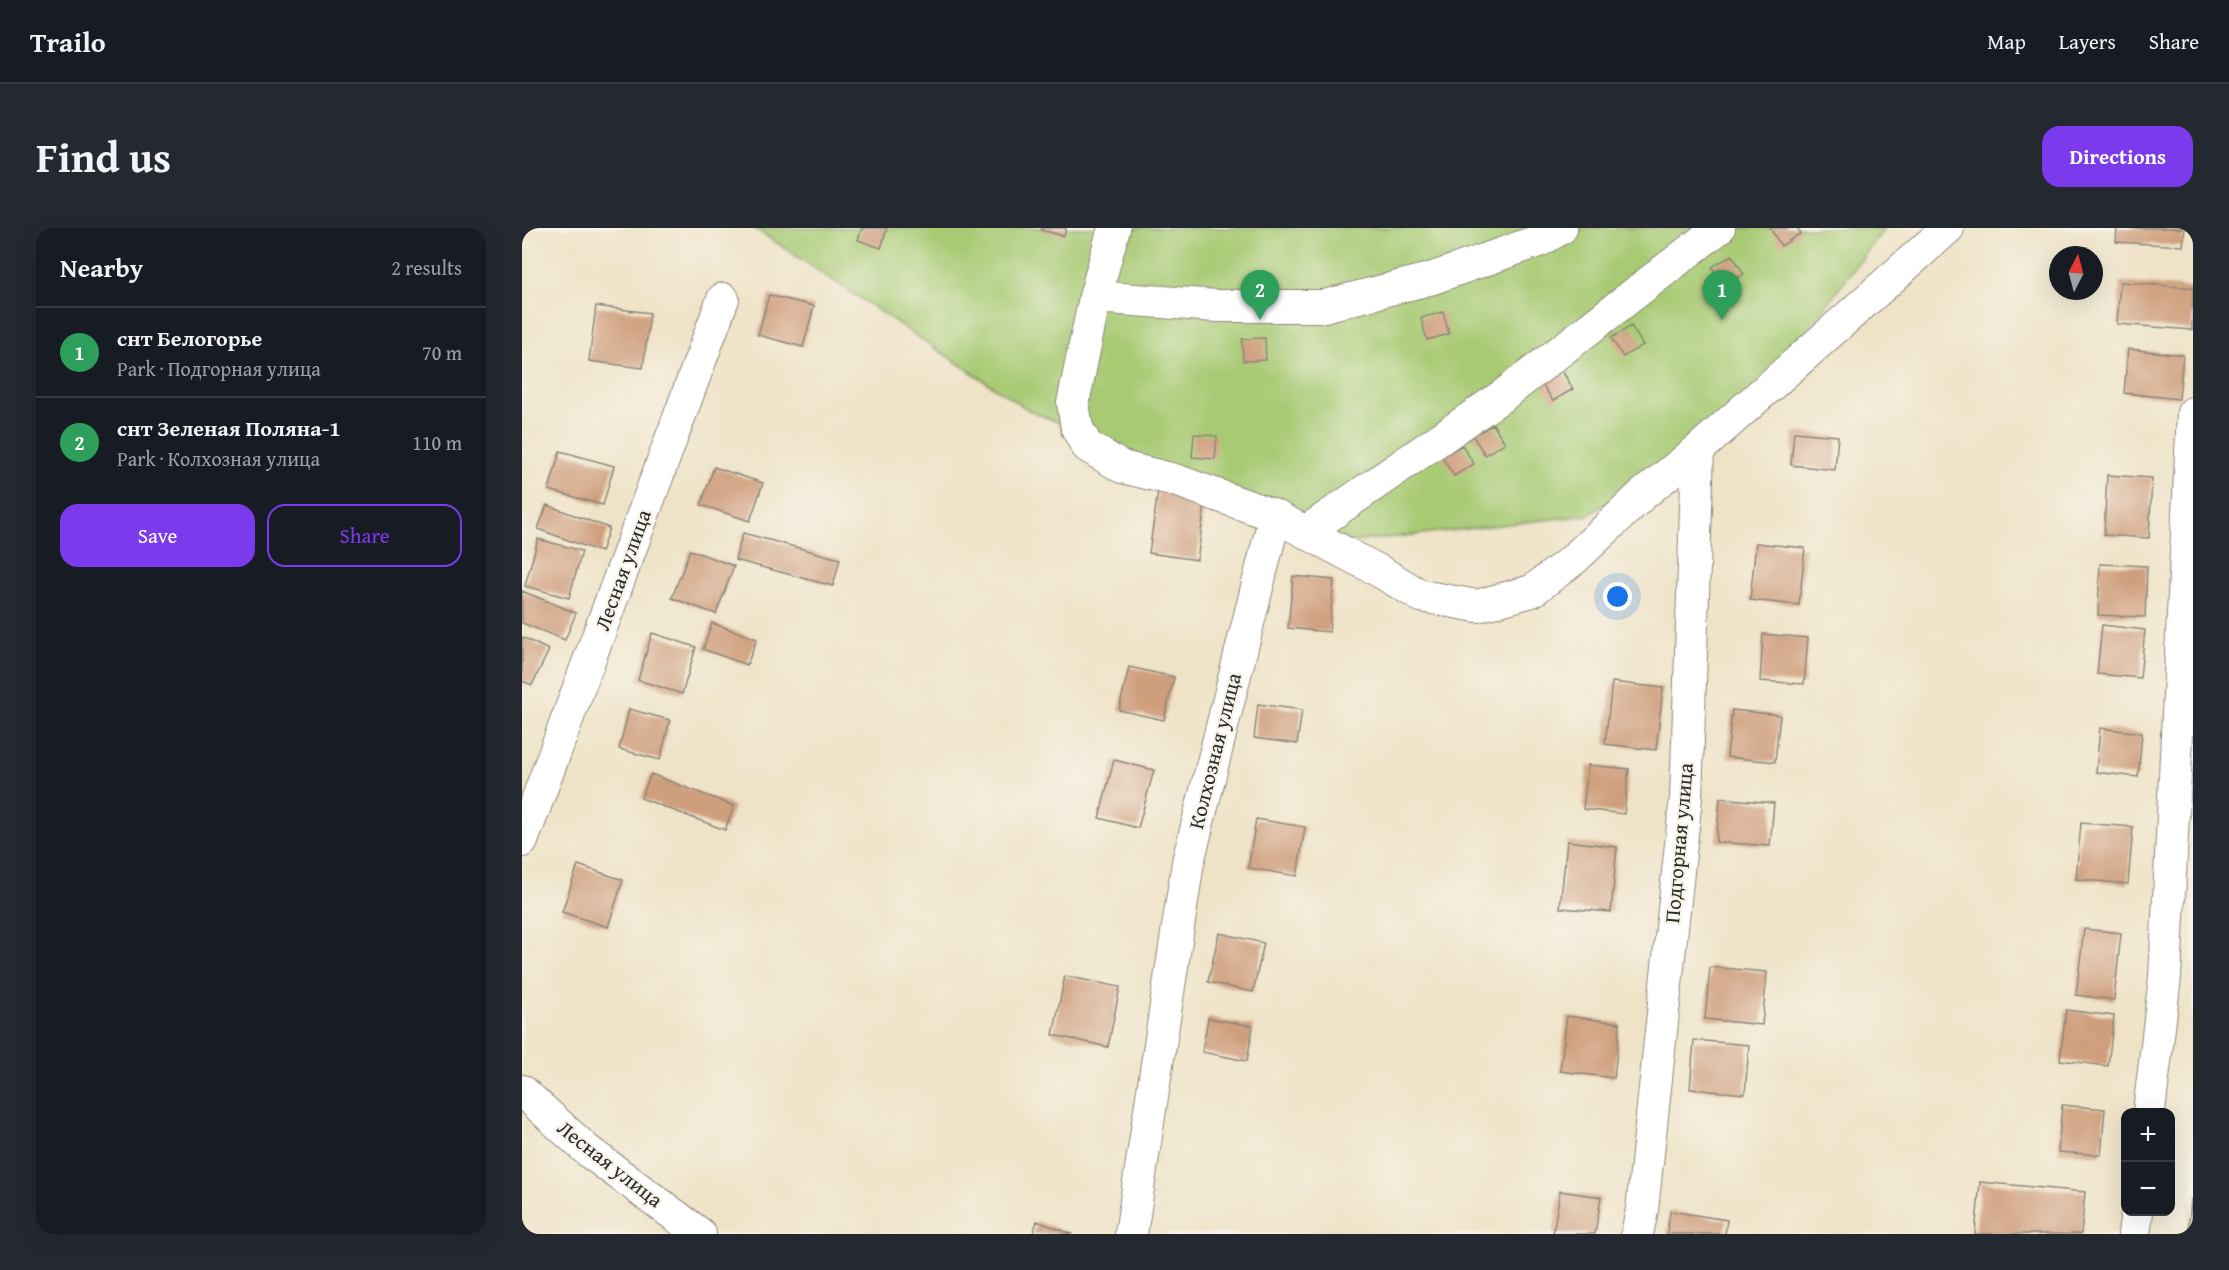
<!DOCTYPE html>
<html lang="en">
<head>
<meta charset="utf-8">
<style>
	:root { --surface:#171b24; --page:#242831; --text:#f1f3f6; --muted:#9ea1a6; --line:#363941; --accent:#7c3aed }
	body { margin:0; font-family:"Gentium Book Plus",serif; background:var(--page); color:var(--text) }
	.controls { position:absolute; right:18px; bottom:18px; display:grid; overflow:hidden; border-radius:12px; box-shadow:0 6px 24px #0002 }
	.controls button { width:54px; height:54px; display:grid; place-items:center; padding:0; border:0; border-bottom:2px solid var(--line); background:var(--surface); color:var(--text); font:30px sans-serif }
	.compass { position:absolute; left:1527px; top:18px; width:54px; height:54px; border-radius:50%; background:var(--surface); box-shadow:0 6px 24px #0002; rotate:6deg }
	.you { position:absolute; left:1096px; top:369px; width:21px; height:21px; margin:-15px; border:4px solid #fff; border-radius:50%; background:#1a73e8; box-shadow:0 0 0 9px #1a73e833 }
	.badge { display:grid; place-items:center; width:39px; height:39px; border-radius:50%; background:var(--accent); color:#fff; font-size:20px; font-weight:700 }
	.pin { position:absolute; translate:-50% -50px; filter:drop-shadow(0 2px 3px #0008) }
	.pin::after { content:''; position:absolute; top:32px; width:21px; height:18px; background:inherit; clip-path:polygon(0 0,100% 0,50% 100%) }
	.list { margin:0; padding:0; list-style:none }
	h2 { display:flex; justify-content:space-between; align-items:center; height:78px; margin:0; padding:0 24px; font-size:26px }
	h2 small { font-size:20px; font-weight:400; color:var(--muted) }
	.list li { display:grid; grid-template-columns:39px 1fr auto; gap:18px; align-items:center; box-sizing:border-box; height:90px; padding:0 24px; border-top:2px solid var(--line) }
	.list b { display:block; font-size:22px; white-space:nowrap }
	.list p { margin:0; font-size:20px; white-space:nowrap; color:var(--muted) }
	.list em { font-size:20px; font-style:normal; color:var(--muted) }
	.actions { display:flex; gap:12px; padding:18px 24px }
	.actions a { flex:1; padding:14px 0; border:2px solid var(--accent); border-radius:18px; text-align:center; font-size:21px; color:var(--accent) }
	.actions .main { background:var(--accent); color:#fff }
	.map { position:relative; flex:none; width:1671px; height:1006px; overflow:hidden; border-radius:18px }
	header { display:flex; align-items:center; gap:36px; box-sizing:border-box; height:84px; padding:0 30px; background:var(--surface); border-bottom:2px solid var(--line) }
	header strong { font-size:28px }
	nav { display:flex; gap:33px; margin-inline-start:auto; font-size:21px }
	.intro { display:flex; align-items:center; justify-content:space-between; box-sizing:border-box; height:144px; padding:0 36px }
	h1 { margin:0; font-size:42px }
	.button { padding:15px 27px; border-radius:18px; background:var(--accent); color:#fff; font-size:21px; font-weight:700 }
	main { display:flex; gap:36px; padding:0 36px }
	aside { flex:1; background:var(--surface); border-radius:18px; box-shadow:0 6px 24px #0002 }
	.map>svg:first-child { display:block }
	.green { fill:#a7ca73; stroke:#697a4f; stroke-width:1.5 }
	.building { fill:#cf9e7d }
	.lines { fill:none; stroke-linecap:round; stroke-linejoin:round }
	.minor-casing { stroke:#8d8779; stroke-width:34 }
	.minor { stroke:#fff; stroke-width:32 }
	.labels { text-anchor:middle; stroke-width:4.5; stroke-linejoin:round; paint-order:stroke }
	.street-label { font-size:21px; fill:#2b2b2b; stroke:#f7f3e8 }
</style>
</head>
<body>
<header>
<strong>Trailo</strong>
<nav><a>Map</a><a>Layers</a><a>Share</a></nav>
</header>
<div class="intro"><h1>Find us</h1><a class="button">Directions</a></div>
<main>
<aside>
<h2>Nearby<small>2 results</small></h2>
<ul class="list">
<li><span class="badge" style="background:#2e9e5b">1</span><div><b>снт Белогорье</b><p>Park · Подгорная улица</p></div><em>70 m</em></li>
<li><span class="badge" style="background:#2e9e5b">2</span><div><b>снт Зеленая Поляна-1</b><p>Park · Колхозная улица</p></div><em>110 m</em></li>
</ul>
<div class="actions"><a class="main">Save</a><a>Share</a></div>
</aside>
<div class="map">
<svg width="1671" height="1006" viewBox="0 0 1671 1006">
	<rect width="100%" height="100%" fill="#f7f3e8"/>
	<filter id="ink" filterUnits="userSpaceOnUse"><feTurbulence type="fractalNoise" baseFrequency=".0167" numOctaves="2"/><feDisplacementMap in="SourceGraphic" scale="12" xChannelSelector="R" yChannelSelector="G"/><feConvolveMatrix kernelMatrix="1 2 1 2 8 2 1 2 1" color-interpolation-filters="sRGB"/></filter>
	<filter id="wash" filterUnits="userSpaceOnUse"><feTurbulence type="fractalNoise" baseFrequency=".008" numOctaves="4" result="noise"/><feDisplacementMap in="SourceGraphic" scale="24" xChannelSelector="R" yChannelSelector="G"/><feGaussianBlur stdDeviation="1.35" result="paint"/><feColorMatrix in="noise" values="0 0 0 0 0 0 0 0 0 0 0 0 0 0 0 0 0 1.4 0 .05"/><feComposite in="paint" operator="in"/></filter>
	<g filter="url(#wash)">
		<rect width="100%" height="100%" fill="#efe3c7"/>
		<path class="green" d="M232,0H1363L1223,185L1067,287L830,314L508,183Z"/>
		<g id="blocks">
			<path class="building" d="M340,0H365L359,20L336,12Z
				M520,0H544L542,8L519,2Z
				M1248,0H1275L1279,5L1259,18Z
				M1595,0H1663L1661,18L1594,14Z
				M1210,27L1222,46L1202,58L1190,39Z
				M1598,54L1671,60L1670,102L1595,96Z
				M247,67L292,78L281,119L236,107Z
				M74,78L128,85L121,140L67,133Z
				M921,84L927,106L905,112L899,90Z
				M1109,98L1121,117L1101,129L1089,110Z
				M743,110L744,132L721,133L720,111Z
				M1606,121L1661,127L1657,171L1602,165Z
				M1039,141L1051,161L1031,173L1019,154Z
				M971,196L983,215L963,227L951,208Z
				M1272,204L1316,208L1313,242L1269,237Z
				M672,206L695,208L693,231L670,229Z
				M940,217L952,236L932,248L920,229Z
				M38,223L92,238L81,277L27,262Z
				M192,239L241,255L228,293L179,277Z
				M1585,247L1630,250L1627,310L1582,307Z
				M636,263L684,270L675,332L627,325Z
				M25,277L87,300L79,324L16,301Z
				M221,305L318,331L311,358L213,332Z
				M16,311L60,323L47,370L3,358Z
				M1234,315L1283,320L1277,377L1228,372Z
				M168,322L212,338L194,386L150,370Z
				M1578,336L1625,338L1623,389L1576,387Z
				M771,348L812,352L807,404L766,400Z
				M0,363L54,385L43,412L0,395Z
				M190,395L235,411L225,437L181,421Z
				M1580,397L1623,402L1618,450L1575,446Z
				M130,405L174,419L160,466L116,452Z
				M1241,406L1286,410L1282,456L1238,453Z
				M0,409L27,422L10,457L0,453Z
				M607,439L652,449L642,492L597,482Z
				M1090,454L1141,460L1134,522L1083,516Z
				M736,476L780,482L775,516L732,510Z
				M107,481L148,492L138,532L97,521Z
				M1210,482L1258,487L1253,534L1205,529Z
				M1578,500L1620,505L1616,549L1574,544Z
				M592,532L632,542L616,600L577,590Z
				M1066,537L1107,541L1102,586L1061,581Z
				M129,546L212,578L203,602L119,570Z
				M1198,570L1252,575L1248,618L1194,614Z
				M734,591L783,599L775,648L726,640Z
				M1559,595L1611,599L1606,656L1554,651Z
				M1045,613L1095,619L1089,684L1038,680Z
				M56,637L101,652L86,699L40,684Z
				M1562,701L1599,705L1592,772L1554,767Z
				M697,705L742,715L731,764L686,754Z
				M1188,739L1245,744L1240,797L1183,791Z
				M543,748L598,759L586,819L531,807Z
				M1544,782L1592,788L1586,838L1538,832Z
				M1045,788L1098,795L1092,850L1038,843Z
				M686,790L731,798L725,833L680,824Z
				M1172,812L1227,817L1223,866L1168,861Z
				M1540,877L1583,881L1579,927L1536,924Z
				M1458,954L1563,964L1559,1006H1453Z
				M1038,963L1079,969L1073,1006H1031Z
				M1669,970L1671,1006H1666Z
				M1148,983L1205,992L1203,1006H1145Z
				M515,993L550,1006H511Z"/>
		</g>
	</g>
	<g filter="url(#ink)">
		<use href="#blocks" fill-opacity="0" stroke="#8d8779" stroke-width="1.5"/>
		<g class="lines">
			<defs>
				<path id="minor" d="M592,0L573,69L551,175L555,200L565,218L600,239L653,252L753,288L666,634L609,1006
					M573,69L694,78H802L911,50L1019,12L1039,0
					M753,288L859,344L899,368L955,378L1010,363L1052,331L1120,267L1176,222L1426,0
					M785,303L983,166L1197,0
					M0,613L201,71
					M0,863L66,923L178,1006
					M1627,884L1643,749L1671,185
					M1115,1006L1120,982L1164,569L1176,222
					M1612,1006L1615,984"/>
			</defs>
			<use href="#minor" class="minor-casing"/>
			<use href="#minor" class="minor"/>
		</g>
	</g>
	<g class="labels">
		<g class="street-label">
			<text transform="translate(101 342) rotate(-70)" y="7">Лесная улица</text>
			<text transform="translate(693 523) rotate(-76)" y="7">Колхозная улица</text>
			<text transform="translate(1157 615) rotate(-85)" y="7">Подгорная улица</text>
			<text transform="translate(88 936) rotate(38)" y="7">Лесная улица</text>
		</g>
	</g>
</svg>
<div class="controls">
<button>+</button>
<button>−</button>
</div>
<svg class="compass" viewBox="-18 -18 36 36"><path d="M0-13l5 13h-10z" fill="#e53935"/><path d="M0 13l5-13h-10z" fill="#9ea1a6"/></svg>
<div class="you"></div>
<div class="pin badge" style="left:1200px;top:92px;background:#2e9e5b">1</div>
<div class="pin badge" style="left:738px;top:92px;background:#2e9e5b">2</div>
</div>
</main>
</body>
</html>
